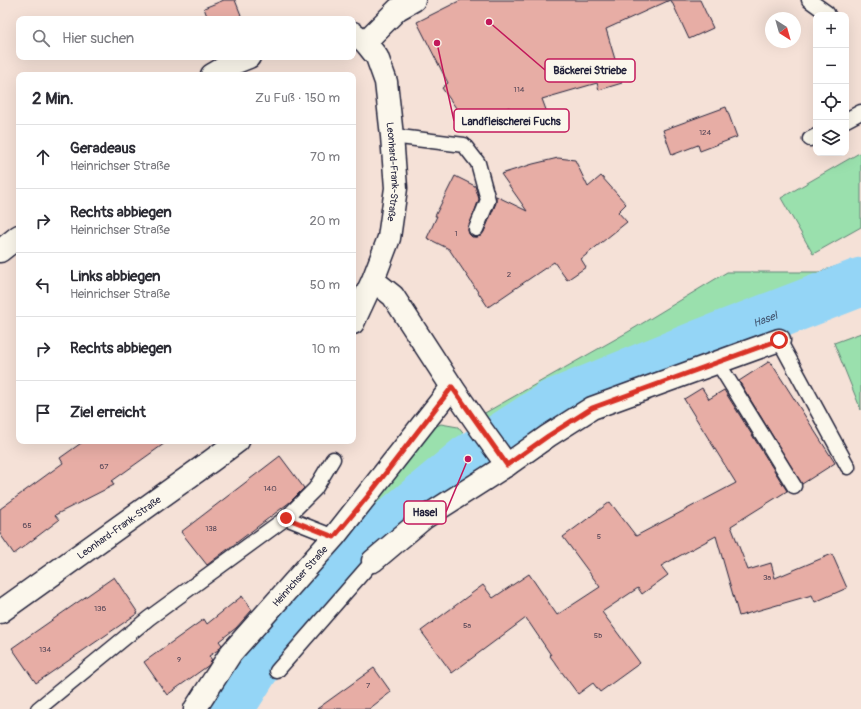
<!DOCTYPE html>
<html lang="de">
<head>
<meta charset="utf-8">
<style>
	:root { --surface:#fff; --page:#f7f7f7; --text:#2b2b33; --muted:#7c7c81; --line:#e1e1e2 }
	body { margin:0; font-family:Pangolin,sans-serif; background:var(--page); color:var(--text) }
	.controls { position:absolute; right:12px; top:12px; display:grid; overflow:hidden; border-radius:8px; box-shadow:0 4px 16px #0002 }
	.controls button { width:36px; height:36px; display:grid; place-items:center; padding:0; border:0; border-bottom:1px solid var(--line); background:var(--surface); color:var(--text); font:20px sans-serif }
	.compass { position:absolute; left:765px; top:12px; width:36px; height:36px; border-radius:50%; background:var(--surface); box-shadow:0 4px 16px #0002; rotate:143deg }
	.stop { position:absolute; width:12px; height:12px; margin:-9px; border:3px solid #d93025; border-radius:50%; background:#fff }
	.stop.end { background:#d93025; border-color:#fff; box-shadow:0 1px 4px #0008 }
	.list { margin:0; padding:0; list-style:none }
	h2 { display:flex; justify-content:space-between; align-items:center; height:52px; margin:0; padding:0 16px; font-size:17px }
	h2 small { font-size:13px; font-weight:400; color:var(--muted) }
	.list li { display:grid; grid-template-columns:26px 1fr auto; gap:12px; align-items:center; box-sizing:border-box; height:64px; padding:0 16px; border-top:1px solid var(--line) }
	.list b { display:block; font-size:15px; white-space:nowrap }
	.list p { margin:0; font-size:13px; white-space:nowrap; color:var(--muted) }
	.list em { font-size:13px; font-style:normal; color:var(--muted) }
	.icon { flex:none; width:22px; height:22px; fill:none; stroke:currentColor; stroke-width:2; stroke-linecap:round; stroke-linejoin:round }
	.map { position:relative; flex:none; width:861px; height:709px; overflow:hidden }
	.search { position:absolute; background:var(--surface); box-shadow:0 4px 16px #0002; left:16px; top:16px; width:340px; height:44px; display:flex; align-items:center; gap:10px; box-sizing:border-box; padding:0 14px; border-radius:8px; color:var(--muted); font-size:15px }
	.panel { position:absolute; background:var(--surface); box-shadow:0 4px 16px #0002; left:16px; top:72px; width:340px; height:372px; border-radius:8px }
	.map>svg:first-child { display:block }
	.green { fill:#9ae0ad; stroke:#5e8174 }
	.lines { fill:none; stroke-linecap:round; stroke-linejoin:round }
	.river { stroke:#94d5f6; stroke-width:49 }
	.building { fill:#e7ada5; stroke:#22223b }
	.lane-casing { stroke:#22223b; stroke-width:17 }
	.street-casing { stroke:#22223b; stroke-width:25 }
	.lane { stroke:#fbf7ec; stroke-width:14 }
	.street { stroke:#fbf7ec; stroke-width:22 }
	.route { stroke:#d93025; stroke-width:5 }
	.labels { text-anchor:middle; stroke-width:4; stroke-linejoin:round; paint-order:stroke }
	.number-label { font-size:8px; fill:#534556 }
	.street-label { font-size:10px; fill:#22223b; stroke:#fbf7ec }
	.water-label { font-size:11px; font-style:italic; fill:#445873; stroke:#fbf7ec }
	.leader { fill:none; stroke:#c2185b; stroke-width:1.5 }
	.callout-dot { fill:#c2185b; stroke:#fbf7ec; stroke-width:1.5 }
	.callout { fill:#fbf7ec; stroke:#c2185b; stroke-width:1.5 }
	.callout-label { font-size:11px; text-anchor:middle; font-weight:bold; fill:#22223b }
</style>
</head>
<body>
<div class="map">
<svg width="861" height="709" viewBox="0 0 861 709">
	<rect width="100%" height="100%" fill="#f5e1d7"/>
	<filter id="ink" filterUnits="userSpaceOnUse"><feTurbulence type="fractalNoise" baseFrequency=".025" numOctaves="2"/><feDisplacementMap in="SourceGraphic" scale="8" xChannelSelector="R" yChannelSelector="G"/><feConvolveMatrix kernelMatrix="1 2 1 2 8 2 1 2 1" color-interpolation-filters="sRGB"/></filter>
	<g filter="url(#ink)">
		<path class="green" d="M861,152V227L813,254L781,198Z
			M861,258V300L713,351L630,385L620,380L510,444L483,414L628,332L727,272H819Z
			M861,333V410L834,343Z
			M441,424L458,427L466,437C417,470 374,511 329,549L426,431Z"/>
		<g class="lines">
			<path class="river" id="s1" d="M229,709L255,668L334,571L468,459L553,404L703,343L861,282"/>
		</g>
		<path class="building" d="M224,0H235L241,15L236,19H208L204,8Z
			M461,0H670L606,29L622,83L599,90L597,83L542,99L549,118L520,131L509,107L473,132L442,88L448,83L417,22Z
			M671,0H700L713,28L689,39Z
			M726,107L737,137L700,151L698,145L672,155L663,130Z
			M558,158L575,160L588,187L601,176L626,204L618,212L627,222L581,259L586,267L567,280L554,262L488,307L449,249L427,238L437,216H435L455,176L475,186L479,199L468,230L469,234L472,237H477L481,236L484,232L496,203V196L527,211L501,174L533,164Z
			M770,361L835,463L802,484L739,381Z
			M702,388L709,399L724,390L787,491L731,526L748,570L771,563L775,578L832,554L847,588L815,602L812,595L739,616L716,536L661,566L668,575L642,594L638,588L602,612L640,663L600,692L593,683L578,694L550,656L551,655L526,618L452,673L421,631L483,585L493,598L529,574L557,615L600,587L563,537L610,502L636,536L736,483L684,399Z
			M84,441H168L112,481L114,485L55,515L59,520L14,554L0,534V509L63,463L60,458Z
			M280,456L304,488L290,502L207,565L181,532Z
			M114,577L138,613L36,683L12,648Z
			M242,596L252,610L236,628L219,641L222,645L218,650L209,656L212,660L209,665L167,695L144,662L204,619L207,624Z
			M374,668L391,692L369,709H317Z"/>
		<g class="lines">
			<defs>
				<path id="lane" d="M809,0L827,13L828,15
					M846,120L861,112
					M392,136L464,145L478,163L488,200L476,229
					M810,139L816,136
					M779,340L848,467
					M718,363L794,486
					M286,518L315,489L333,459
					M277,671L373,561
					M38,709L149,618L286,518L334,537"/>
				<g id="street">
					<path id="s2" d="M353,33L365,42L377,57L386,82L392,136L396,188L389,238L373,280L353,323"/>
					<path d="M365,42L398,9L414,0"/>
					<path d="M212,75L229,65L249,57"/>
					<path d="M0,251L19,236"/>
					<path d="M452,387L481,429L507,465"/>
					<path d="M373,561L424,518L507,465L548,436L592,408L779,340"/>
					<path id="s3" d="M0,612L211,461L238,441"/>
					<path id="s4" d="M195,709L231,653L334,537L452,387L393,296L373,280"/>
				</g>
			</defs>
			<use href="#lane" class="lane-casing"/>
			<use href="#street" class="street-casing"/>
			<use href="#lane" class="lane"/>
			<use href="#street" class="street"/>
		</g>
	</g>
	<g class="lines" filter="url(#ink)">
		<path class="route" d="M286,518L334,537L368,496L452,387L507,465L548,436L592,408L779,340"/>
	</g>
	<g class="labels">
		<g class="number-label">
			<text x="519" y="92">114</text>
			<text x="705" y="135">124</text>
			<text x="456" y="236">1</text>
			<text x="509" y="277">2</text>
			<text x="104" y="469">67</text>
			<text x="270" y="491">140</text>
			<text x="27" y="528">65</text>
			<text x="211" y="531">138</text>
			<text x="599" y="539">5</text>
			<text x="767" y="580">3a</text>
			<text x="100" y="611">136</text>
			<text x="467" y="628">5a</text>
			<text x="598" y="638">5b</text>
			<text x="45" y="652">134</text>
			<text x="179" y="662">9</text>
			<text x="368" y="688">7</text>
		</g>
		<g class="street-label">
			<text dy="4" stroke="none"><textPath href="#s2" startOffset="151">Leonhard-Frank-Straße</textPath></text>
			<text dy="4" stroke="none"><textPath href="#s3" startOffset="146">Leonhard-Frank-Straße</textPath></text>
			<text dy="4" stroke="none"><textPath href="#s4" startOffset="170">Heinrichser Straße</textPath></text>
		</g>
		<g class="water-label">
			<text dy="4" stroke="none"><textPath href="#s1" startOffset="678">Hasel</textPath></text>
		</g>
	</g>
	<path class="leader" d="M489 22L545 70M437 43L454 121M468 459L446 512"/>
	<g class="callout-dot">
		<circle cx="489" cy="22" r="4"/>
		<circle cx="437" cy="43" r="4"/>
		<circle cx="468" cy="459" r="4"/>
	</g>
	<g class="callout">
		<rect x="545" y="59" width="90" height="23" rx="4"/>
		<rect x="454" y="109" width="115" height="23" rx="4"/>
		<rect x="404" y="501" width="42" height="23" rx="4"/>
	</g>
	<g class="callout-label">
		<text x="590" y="74">Bäckerei Striebe</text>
		<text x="511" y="125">Landfleischerei Fuchs</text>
		<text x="425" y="516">Hasel</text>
	</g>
</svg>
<div class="controls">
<button>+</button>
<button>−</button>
<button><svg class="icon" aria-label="locate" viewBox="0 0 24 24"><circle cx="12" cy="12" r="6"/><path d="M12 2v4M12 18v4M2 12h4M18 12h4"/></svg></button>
<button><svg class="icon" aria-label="layers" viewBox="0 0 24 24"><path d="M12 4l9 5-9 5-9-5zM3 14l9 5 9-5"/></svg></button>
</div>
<svg class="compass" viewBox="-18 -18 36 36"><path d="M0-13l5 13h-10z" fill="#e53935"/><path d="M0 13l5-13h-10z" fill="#7c7c81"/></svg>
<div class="stop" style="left:779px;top:340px"></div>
<div class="stop end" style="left:286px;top:518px"></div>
<div class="search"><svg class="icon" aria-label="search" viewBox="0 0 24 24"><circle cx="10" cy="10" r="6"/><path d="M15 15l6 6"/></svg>Hier suchen</div>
<section class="panel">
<h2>2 Min.<small>Zu Fuß · 150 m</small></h2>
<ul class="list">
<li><svg class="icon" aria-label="ahead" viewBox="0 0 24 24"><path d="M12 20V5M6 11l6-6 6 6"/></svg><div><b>Geradeaus</b><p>Heinrichser Straße</p></div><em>70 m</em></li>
<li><svg class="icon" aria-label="right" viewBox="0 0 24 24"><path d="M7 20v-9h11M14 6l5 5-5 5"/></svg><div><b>Rechts abbiegen</b><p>Heinrichser Straße</p></div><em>20 m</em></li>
<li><svg class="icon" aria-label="left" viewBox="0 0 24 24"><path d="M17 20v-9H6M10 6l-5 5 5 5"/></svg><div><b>Links abbiegen</b><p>Heinrichser Straße</p></div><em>50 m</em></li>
<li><svg class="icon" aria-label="right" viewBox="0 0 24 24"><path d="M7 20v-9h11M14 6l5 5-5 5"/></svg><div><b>Rechts abbiegen</b></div><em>10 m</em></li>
<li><svg class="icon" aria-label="arrive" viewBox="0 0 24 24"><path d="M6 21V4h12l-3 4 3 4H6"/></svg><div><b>Ziel erreicht</b></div></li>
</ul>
</section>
</div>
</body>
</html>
